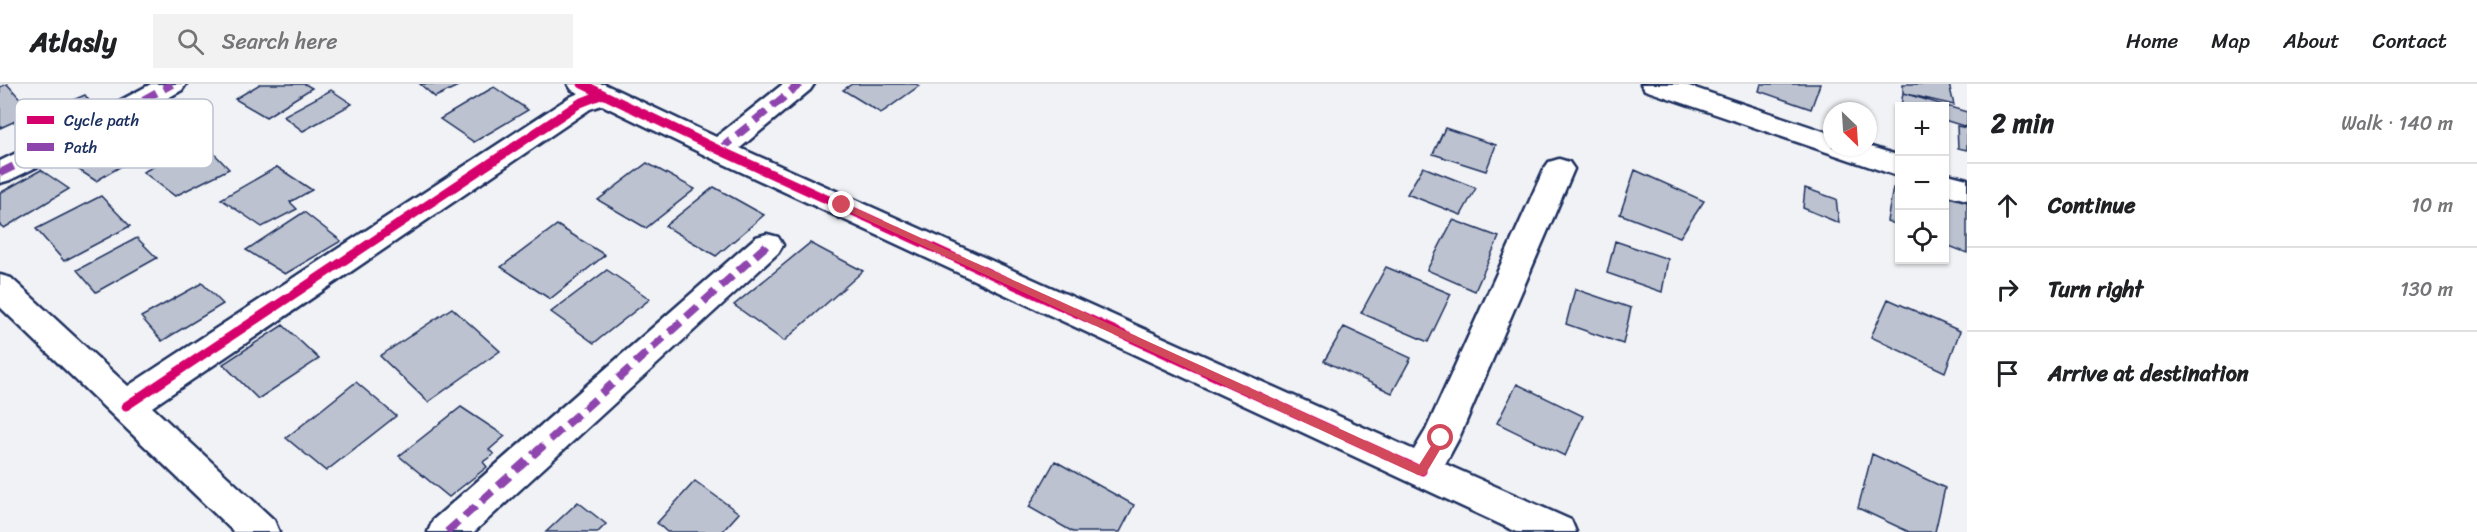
<!DOCTYPE html>
<html lang="en">
<head>
<meta charset="utf-8">
<style>
	:root { --surface:#fff; --page:#f2f2f2; --text:#202124; --muted:#757577; --line:#e0e0e0 }
	body { margin:0; font-family:Sriracha,sans-serif; background:var(--page); color:var(--text) }
	.controls { position:absolute; right:18px; top:18px; display:grid; overflow:hidden; border-radius:0px; box-shadow:0 2px 4px #0004 }
	.controls button { width:54px; height:54px; display:grid; place-items:center; padding:0; border:0; border-bottom:2px solid var(--line); background:var(--surface); color:var(--text); font:30px sans-serif }
	.compass { position:absolute; left:1823px; top:18px; width:54px; height:54px; border-radius:50%; background:var(--surface); box-shadow:0 2px 4px #0004; rotate:155deg }
	.stop { position:absolute; width:18px; height:18px; margin:-14px; border:4px solid #d1495b; border-radius:50%; background:#fff }
	.stop.end { background:#d1495b; border-color:#fff; box-shadow:0 2px 6px #0008 }
	.list { margin:0; padding:0; list-style:none }
	h2 { display:flex; justify-content:space-between; align-items:center; height:78px; margin:0; padding:0 24px; font-size:26px }
	h2 small { font-size:20px; font-weight:400; color:var(--muted) }
	.list li { display:grid; grid-template-columns:39px 1fr auto; gap:18px; align-items:center; box-sizing:border-box; height:84px; padding:0 24px; border-top:2px solid var(--line) }
	.list b { display:block; font-size:22px; white-space:nowrap }
	.list em { font-size:20px; font-style:normal; color:var(--muted) }
	.icon { flex:none; width:33px; height:33px; fill:none; stroke:currentColor; stroke-width:2; stroke-linecap:round; stroke-linejoin:round }
	.map { position:relative; flex:none; width:1967px; height:448px; overflow:hidden }
	header { display:flex; align-items:center; gap:36px; box-sizing:border-box; height:84px; padding:0 30px; background:var(--surface); border-bottom:2px solid var(--line) }
	header strong { font-size:28px }
	nav { display:flex; gap:33px; margin-inline-start:auto; font-size:21px }
	.search { width:420px; height:54px; background:var(--page); display:flex; align-items:center; gap:15px; box-sizing:border-box; padding:0 21px; border-radius:0px; color:var(--muted); font-size:22px }
	main { display:flex }
	aside { flex:1; background:var(--surface) }
	.map>svg:first-child { display:block }
	.building { fill:#bcc2d0; stroke:#1b2f5e; stroke-width:1.5 }
	.lines { fill:none; stroke-linecap:round; stroke-linejoin:round }
	.minor-casing { stroke:#1b2f5e; stroke-width:5 }
	.minor { fill:#fff; fill-rule:evenodd }
	.quiet { stroke:#8e44ad; stroke-width:8; stroke-dasharray:15 8; stroke-linecap:butt }
	.cycleway-casing { stroke:#fff; stroke-width:13 }
	.cycleway { stroke:#d6006c; stroke-width:9 }
	.route { fill:#d1495b }
	.key { fill:#fff; stroke:#bbc1cf; stroke-width:1.5 }
	.key-label { font-size:16px; fill:#1b2f5e }
</style>
</head>
<body>
<header>
<strong>Atlasly</strong>
<div class="search"><svg class="icon" aria-label="search" viewBox="0 0 24 24"><circle cx="10" cy="10" r="6"/><path d="M15 15l6 6"/></svg>Search here</div>
<nav><a>Home</a><a>Map</a><a>About</a><a>Contact</a></nav>
</header>
<main>
<div class="map">
<svg width="1967" height="448" viewBox="0 0 1967 448">
	<rect width="100%" height="100%" fill="#f1f2f5"/>
	<filter id="ink" filterUnits="userSpaceOnUse"><feTurbulence type="fractalNoise" baseFrequency=".0167" numOctaves="2"/><feDisplacementMap in="SourceGraphic" scale="12" xChannelSelector="R" yChannelSelector="G"/><feConvolveMatrix kernelMatrix="1 2 1 2 8 2 1 2 1" color-interpolation-filters="sRGB"/></filter>
	<g filter="url(#ink)">
		<path class="building" d="M7,0L33,29L0,44V3Z
			M260,0H305L312,4L266,33L235,15Z
			M420,0H462L435,13Z
			M852,0H916L919,2L881,29L843,6Z
			M1761,0H1820L1811,25L1759,7Z
			M1903,0H1949L1954,21L1903,9Z
			M494,3L528,26L474,58L440,35Z
			M331,6L352,20L303,47L283,32Z
			M1903,9L1967,28V43L1944,36V22H1901Z
			M85,11L100,32L81,40L66,19Z
			M1957,42L1967,44V66L1958,64Z
			M127,43L157,61L96,97L67,78Z
			M1445,44L1496,61L1486,87L1433,70Z
			M203,58L229,85L175,112L143,88Z
			M647,79L695,105L646,144L598,116Z
			M277,83L312,106L290,118L297,125L262,143L221,115Z
			M1423,83L1476,104L1461,131L1407,110Z
			M41,86L69,105L4,144L0,141V109Z
			M1635,86L1704,117L1680,153L1620,130Z
			M714,103L764,131L716,172L665,142Z
			M1805,104L1836,115L1839,139L1803,124Z
			M1893,104L1900,106V142L1887,137Z
			M1944,108L1967,116V169L1944,160Z
			M101,112L130,142L64,177L36,145Z
			M304,128L341,157L285,190L246,166Z
			M1453,136L1499,153L1475,207L1427,186Z
			M557,141L605,171L550,215L501,183Z
			M137,154L157,174L96,208L77,186Z
			M1615,157L1668,175L1662,208L1607,189Z
			M810,159L863,187L784,257L734,221Z
			M1386,183L1451,210L1428,258L1361,229Z
			M607,186L650,215L594,259L551,228Z
			M202,199L223,220L162,257L141,233Z
			M1575,205L1631,224L1623,260L1566,240Z
			M1888,215L1960,247L1945,288L1871,253Z
			M452,224L500,267L428,318L380,272Z
			M283,241L319,275L258,315L223,280Z
			M1344,243L1411,274L1392,309L1324,277Z
			M356,298L396,332L326,387L286,354Z
			M1517,300L1583,332L1565,372L1497,339Z
			M461,323L505,352L489,366L494,370L483,378L487,383L449,413L399,372Z
			M1872,370L1945,404L1935,448H1909L1858,424Z
			M1055,377L1134,421L1120,448H1073L1029,423Z
			M695,397L739,429L722,448H667L657,439Z
			M578,418L606,440L598,448H546Z"/>
		<g class="lines">
			<defs>
				<path id="minor" d="M151,0H186L182,6L106,49L10,96L0,99V77L86,35Z
					M568,0H604L716,53L783,0H814L810,6L740,64L1414,366L1426,346L1544,85L1549,78L1559,75L1569,78L1574,85L1459,354L1445,380L1571,436L1576,448H1517L709,73L602,21L590,25L152,323L274,436L279,448H234L0,223V191L11,194L128,302L570,13L579,9L572,6Z
					M1641,0H1683L1832,50V63L1868,62L1900,72V93L1645,6Z
					M1944,89L1967,95V116L1944,110Z
					M767,150L778,153L783,161L778,169L474,448H428L433,436L756,153Z"/>
			</defs>
			<use href="#minor" class="minor-casing"/>
			<use href="#minor" class="minor"/>
			<path class="quiet" d="M719,66L800,0
				M0,89L96,42L172,0
				M447,448L767,161"/>
			<defs>
				<path id="cycleway" d="M582,0L719,66L1422,387
					M126,322L580,19L603,10"/>
			</defs>
			<use href="#cycleway" class="cycleway-casing"/>
			<use href="#cycleway" class="cycleway"/>
		</g>
	</g>
	<path class="route" d="M842,118L1419,381L1438,351H1445L1447,354L1425,391H1418L839,123V119Z"/>
	<rect x="15" y="15" width="198" height="69" rx="9" class="key"/>
	<rect x="27" y="32" width="27" height="8" fill="#d6006c"/>
	<rect x="27" y="59" width="27" height="8" fill="#8e44ad"/>
	<g class="key-label">
		<text x="64" y="42">Cycle path</text>
		<text x="64" y="69">Path</text>
	</g>
</svg>
<div class="controls">
<button>+</button>
<button>−</button>
<button><svg class="icon" aria-label="locate" viewBox="0 0 24 24"><circle cx="12" cy="12" r="6"/><path d="M12 2v4M12 18v4M2 12h4M18 12h4"/></svg></button>
</div>
<svg class="compass" viewBox="-18 -18 36 36"><path d="M0-13l5 13h-10z" fill="#e53935"/><path d="M0 13l5-13h-10z" fill="#757577"/></svg>
<div class="stop" style="left:1441px;top:354px"></div>
<div class="stop end" style="left:842px;top:121px"></div>
</div>
<aside>
<h2>2 min<small>Walk · 140 m</small></h2>
<ul class="list">
<li><svg class="icon" aria-label="ahead" viewBox="0 0 24 24"><path d="M12 20V5M6 11l6-6 6 6"/></svg><div><b>Continue</b></div><em>10 m</em></li>
<li><svg class="icon" aria-label="right" viewBox="0 0 24 24"><path d="M7 20v-9h11M14 6l5 5-5 5"/></svg><div><b>Turn right</b></div><em>130 m</em></li>
<li><svg class="icon" aria-label="arrive" viewBox="0 0 24 24"><path d="M6 21V4h12l-3 4 3 4H6"/></svg><div><b>Arrive at destination</b></div></li>
</ul>
</aside>
</main>
</body>
</html>
